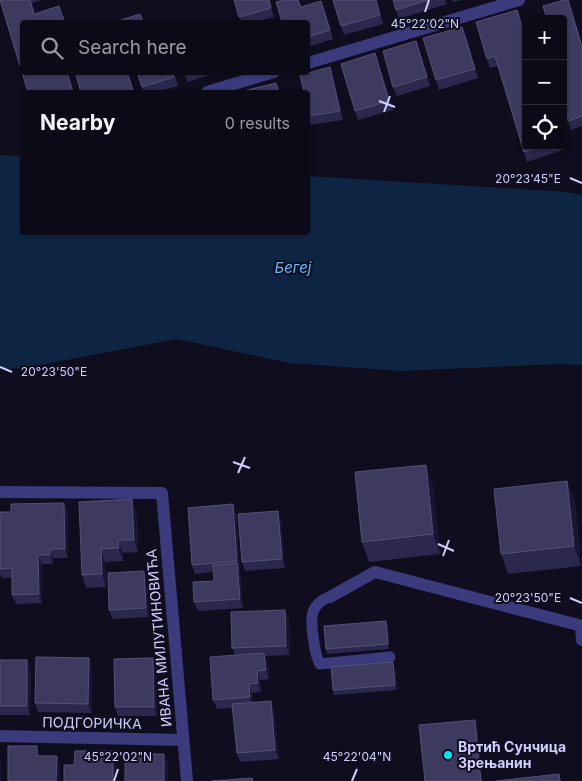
<!DOCTYPE html>
<html lang="en">
<head>
<meta charset="utf-8">
<style>
	:root { --surface:#0c0a17; --page:#151320; --text:#f1f3f6; --muted:#9a9aa1; --line:#2c2b36 }
	body { margin:0; font-family:Inter,sans-serif; background:var(--page); color:var(--text) }
	.controls { position:absolute; right:15px; top:15px; display:grid; overflow:hidden; border-radius:5px; box-shadow:0 1px 4px #0004 }
	.controls button { width:45px; height:45px; display:grid; place-items:center; padding:0; border:0; border-bottom:1px solid var(--line); background:var(--surface); color:var(--text); font:25px sans-serif }
	.list { margin:0; padding:0; list-style:none }
	h2 { display:flex; justify-content:space-between; align-items:center; height:65px; margin:0; padding:0 20px; font-size:21px }
	h2 small { font-size:16px; font-weight:400; color:var(--muted) }
	.icon { flex:none; width:28px; height:28px; fill:none; stroke:currentColor; stroke-width:2; stroke-linecap:round; stroke-linejoin:round }
	.map { position:relative; flex:none; width:582px; height:781px; overflow:hidden }
	.search { position:absolute; background:var(--surface); box-shadow:0 1px 4px #0004; left:20px; top:20px; width:290px; height:55px; display:flex; align-items:center; gap:12px; box-sizing:border-box; padding:0 18px; border-radius:5px; color:var(--muted); font-size:19px }
	.panel { position:absolute; background:var(--surface); box-shadow:0 1px 4px #0004; left:20px; top:90px; width:290px; height:145px; border-radius:5px }
	.map>svg:first-child { display:block }
	.water { fill:#0e2443 }
	.lines { fill:none; stroke-linecap:round; stroke-linejoin:round }
	.service { stroke:#3a3a7d; stroke-width:11 }
	.minor { stroke:#3a3a7d; stroke-width:12 }
	.wall { fill:#2c274c }
	.shaded-wall { fill:#1a1532 }
	.building { fill:#3e395f; stroke:#555078 }
	.ticks { fill:none; stroke:#d1cefd; stroke-width:2 }
	.poi-dot { fill:#09e0ee; stroke:#100d1f; stroke-width:2 }
	.labels { text-anchor:middle; stroke-width:4; stroke-linejoin:round; paint-order:stroke }
	.street-label { font-size:14px; fill:#d1cefd; stroke:#100d1f }
	.poi-label { font-size:14px; font-weight:bold; fill:#d1cefd; stroke:#100d1f; text-anchor:start }
	.water-label { font-size:15px; font-style:italic; fill:#60b8f9; stroke:#100d1f }
	.ticks-label { font-size:12px; text-anchor:middle; fill:#d1cefd; stroke:#100d1f; stroke-width:4; stroke-linejoin:round; paint-order:stroke }
</style>
</head>
<body>
<div class="map">
<svg width="582" height="781" viewBox="0 0 582 781">
	<rect width="100%" height="100%" fill="#100d1f"/>
	<path class="water" d="M0,155L22,156V232H308V176L567,192L582,195V365L560,364L400,371L289,363L177,339L24,368L0,369Z"/>
	<g class="lines">
		<path class="service" d="M330,597C321,599 313,607 312,617C311,626 315,657 320,664L390,657"/>
		<path class="minor" d="M308,63L519,0
			M207,92L274,72
			M0,492L162,493L187,781
			M330,597L375,572L582,626
			M581,626L582,640
			M0,736L183,740"/>
	</g>
	<path class="wall" d="M0,0H42L32,3L35,14L63,15L65,22H22V72H67L73,92H28Z
		M234,0H269L274,17L255,22H241Z
		M376,0L383,24L344,35L341,26Z
		M393,0H445L447,4L399,19Z
		M452,0H461L453,2Z
		M301,7L324,10L333,39L308,47V22Z
		M571,8L582,45V126L571,130L568,121Z
		M517,10L520,19L526,146H559L560,151L527,162L498,66L490,68L487,59Z
		M466,36L478,78L439,90L436,80Z
		M419,50L430,86L397,96L393,87Z
		M378,62L393,110L358,120L355,111Z
		M137,72H174L178,86L157,92H144Z
		M184,72H218L188,82Z
		M333,76L343,120L308,125V92Z
		M567,481L575,501L581,566L508,574L501,554Z
		M433,485L440,554L369,562L362,542Z
		M79,502L137,512L138,552L123,553V561L105,562L106,587L86,588L82,575Z
		M64,503L68,512V558H53V564H42V603L16,604L12,595V578H2L0,574V512H11Z
		M233,504L236,514L240,570H239L240,573L243,608L198,611L194,602L214,581V572L195,574L192,565Z
		M281,520L285,568L245,571L242,562Z
		M144,571L147,580L149,617L113,619L109,610Z
		M285,610L289,620L290,655L265,656L268,662L269,679L260,680L261,692L252,693L253,703L271,701L274,710L279,759L240,762L237,753L233,708L217,709L213,700L235,655L232,648Z
		M386,621L388,626L389,649L327,654L326,649Z
		M89,658L92,667V713L38,712L35,703Z
		M0,660L31,669L30,715H0Z
		M156,667L157,716H118L115,707Z
		M395,667L397,690L334,695L333,690Z"/>
	<path class="shaded-wall" d="M462,27L466,36L478,78L475,69Z
		M375,53L378,62L393,110L389,101Z
		M330,67L333,76L343,120L340,111Z
		M426,465L433,485L440,554L433,534Z
		M567,481L575,501L581,566L574,546Z
		M132,499L137,512L138,552L134,540Z
		M64,503L68,512V558L65,549Z
		M233,504L236,514L240,570L237,561Z
		M278,511L281,520L285,568L282,559Z
		M118,540L123,553V561L119,548Z
		M50,549L53,558V564L50,555Z
		M101,549L105,562L106,587L102,574Z
		M38,555L42,564V603L39,594Z
		M237,563L240,573L243,608L240,599Z
		M144,571L147,580L149,617L146,608Z
		M285,610L289,620L290,655L286,646Z
		M386,621L388,626L389,649L388,644Z
		M264,653L268,662L269,679L266,670Z
		M89,658L92,667V713L88,704Z
		M153,658L156,667L157,716L154,707Z
		M27,660L31,669L30,715L27,706Z
		M393,662L395,667L397,690L395,685Z
		M257,671L260,680L261,692L258,683Z
		M249,684L252,693L253,706L250,697Z
		M271,701L274,710L279,759L275,750Z
		M475,720L477,724L482,781H481Z
		M37,746L40,755V765L37,756Z
		M113,751L116,760V781H113Z
		M164,754L168,763V781H164Z
		M57,756L60,766V781H56Z
		M0,759L1,761V781H0Z"/>
	<path class="building" d="M0,0H30L34,14L59,6L64,22H22V72H67L73,92H28Z
		M234,0H269L271,8L239,17Z
		M283,0H298L301,7L321,1L330,30L308,37V22H282L276,2Z
		M333,0H376L380,15L341,26Z
		M393,0H428L396,10Z
		M564,0H568L582,47V116L568,121L563,106V19H547L543,6Z
		M517,10L526,40V146H544L524,152L495,56L487,59L476,22Z
		M140,14L143,22H122L121,20Z
		M462,27L475,69L436,80L423,38Z
		M416,41L427,77L393,87L383,51Z
		M375,53L389,101L355,111L341,64Z
		M330,67L340,111L308,116V92H304L300,75Z
		M75,72H127L133,90L125,92H81Z
		M137,72H173L174,77L142,87Z
		M276,83L279,92H239Z
		M426,465L433,534L362,542L355,472Z
		M567,481L574,546L501,554L494,489Z
		M132,499L134,540H118L119,548L101,549L102,574L82,575L79,502Z
		M64,503L65,549H50V555H38L39,594L12,595V568L0,569V512H11V504Z
		M233,504L237,561L192,565L188,508Z
		M278,511L282,559L242,562L238,514Z
		M237,563L240,599L194,602L193,582L214,581L213,565Z
		M144,571L146,608L109,610L108,573Z
		M285,610L286,646L232,648L231,612Z
		M386,621L388,644L326,649L324,626Z
		M264,653L266,670L257,671L258,683L249,684L250,697L213,700L210,657Z
		M36,657L89,658L88,704L35,703Z
		M153,658L154,707H115L114,659Z
		M0,660H27V706H0Z
		M393,662L395,685L333,690L331,667Z
		M271,701L275,750L237,753L232,704Z
		M475,720L481,781H425L419,725Z
		M8,746H37V756H57L56,781H8Z
		M75,751H113V781H64V765H74Z
		M125,754H164V781H125Z
		M559,774L560,781H496Z
		M252,778L253,781H212Z"/>
	<path class="ticks" d="M425,12L429,0M379,101L395,107M384,112L390,96M570,178L582,183M0,367L12,372M233,462L250,468M238,473L245,457M438,544L454,551M443,556L449,540M570,598L582,603M114,781L118,769M352,781L357,769"/>
	<circle class="poi-dot" cx="448" cy="755" r="5"/>
	<g class="labels">
		<g class="street-label">
			<text transform="translate(159 638) rotate(-95)" y="5">ИВАНА МИЛУТИНОВИЋА</text>
			<text transform="translate(92 723) rotate(1)" y="5">ПОДГОРИЧКА</text>
		</g>
		<g class="poi-label">
			<text x="458" y="752">Вртић Сунчица<tspan x="458" dy="16">Зрењанин</tspan></text>
		</g>
		<g class="water-label">
			<text x="293" y="273">Бегеј</text>
		</g>
	</g>
	<g class="ticks-label">
		<text x="425" y="28">45°22'02"N</text>
		<text x="528" y="183">20°23'45"E</text>
		<text x="54" y="376">20°23'50"E</text>
		<text x="528" y="602">20°23'50"E</text>
		<text x="118" y="761">45°22'02"N</text>
		<text x="357" y="761">45°22'04"N</text>
	</g>
</svg>
<div class="controls">
<button>+</button>
<button>−</button>
<button><svg class="icon" aria-label="locate" viewBox="0 0 24 24"><circle cx="12" cy="12" r="6"/><path d="M12 2v4M12 18v4M2 12h4M18 12h4"/></svg></button>
</div>
<div class="search"><svg class="icon" aria-label="search" viewBox="0 0 24 24"><circle cx="10" cy="10" r="6"/><path d="M15 15l6 6"/></svg>Search here</div>
<section class="panel">
<h2>Nearby<small>0 results</small></h2>
<ul class="list">
</ul>
</section>
</div>
</body>
</html>
